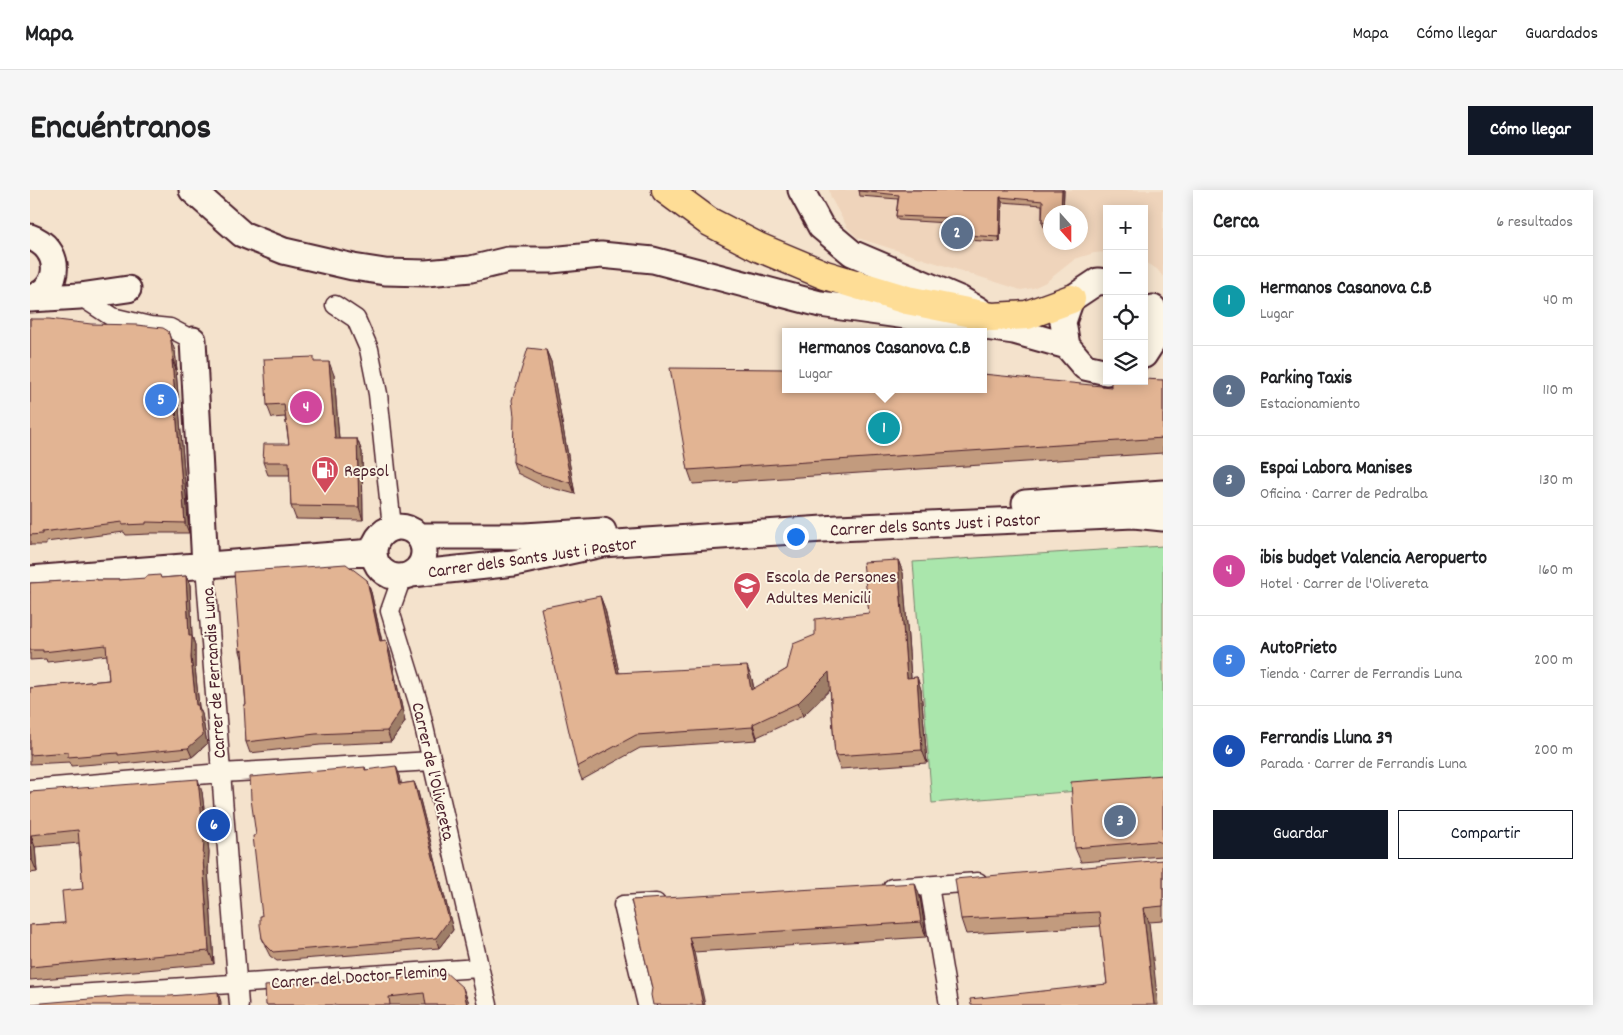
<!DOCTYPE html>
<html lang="es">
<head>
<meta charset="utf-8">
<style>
	:root { --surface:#fff; --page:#f6f6f6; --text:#202124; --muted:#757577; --line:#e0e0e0; --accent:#111827 }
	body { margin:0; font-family:Dekko,sans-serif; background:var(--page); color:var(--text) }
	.controls { position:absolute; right:15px; top:15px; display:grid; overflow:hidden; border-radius:0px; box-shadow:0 2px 12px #0003 }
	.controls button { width:45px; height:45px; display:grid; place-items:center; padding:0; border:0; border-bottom:1px solid var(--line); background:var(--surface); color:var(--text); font:25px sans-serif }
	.compass { position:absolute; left:1013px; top:15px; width:45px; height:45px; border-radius:50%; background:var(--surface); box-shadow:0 2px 12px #0003; rotate:159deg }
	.you { position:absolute; left:765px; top:346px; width:18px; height:18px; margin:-12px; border:4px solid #fff; border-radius:50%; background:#1a73e8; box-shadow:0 0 0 8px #1a73e833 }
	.badge { display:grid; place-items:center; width:32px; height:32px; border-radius:50%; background:var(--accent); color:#fff; font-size:16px; font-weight:700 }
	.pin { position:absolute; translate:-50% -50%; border:2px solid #fff; box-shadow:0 1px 5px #0006 }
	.popup { position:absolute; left:752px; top:138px; width:205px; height:65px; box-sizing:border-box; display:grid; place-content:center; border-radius:0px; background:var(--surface); filter:drop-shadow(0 1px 4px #0005); font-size:16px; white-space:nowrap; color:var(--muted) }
	.popup b { font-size:19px; color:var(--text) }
	.popup::after { content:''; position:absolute; left:50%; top:100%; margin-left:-10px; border:10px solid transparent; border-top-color:var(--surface) }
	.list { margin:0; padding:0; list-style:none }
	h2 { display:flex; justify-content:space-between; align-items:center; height:65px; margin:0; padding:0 20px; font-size:21px }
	h2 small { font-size:16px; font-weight:400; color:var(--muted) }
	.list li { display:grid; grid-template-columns:32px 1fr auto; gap:15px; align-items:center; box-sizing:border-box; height:90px; padding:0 20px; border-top:1px solid var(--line) }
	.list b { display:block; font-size:19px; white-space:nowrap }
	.list p { margin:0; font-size:16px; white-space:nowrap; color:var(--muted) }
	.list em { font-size:16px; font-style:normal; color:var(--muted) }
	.actions { display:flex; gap:10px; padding:15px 20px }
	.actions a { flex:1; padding:11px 0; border:1px solid var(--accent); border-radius:0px; text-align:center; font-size:18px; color:var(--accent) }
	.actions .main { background:var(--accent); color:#fff }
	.icon { flex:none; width:28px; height:28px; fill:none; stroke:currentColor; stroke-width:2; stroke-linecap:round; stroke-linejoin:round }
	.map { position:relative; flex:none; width:1133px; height:815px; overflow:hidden; border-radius:0px }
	header { display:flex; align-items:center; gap:30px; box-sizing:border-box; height:70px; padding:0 25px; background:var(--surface); border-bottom:1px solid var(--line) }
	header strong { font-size:24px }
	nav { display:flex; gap:28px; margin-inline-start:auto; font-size:18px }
	.intro { display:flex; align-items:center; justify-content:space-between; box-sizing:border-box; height:120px; padding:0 30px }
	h1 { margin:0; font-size:35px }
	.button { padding:12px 22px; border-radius:0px; background:var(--accent); color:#fff; font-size:18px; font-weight:700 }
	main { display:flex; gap:30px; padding:0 30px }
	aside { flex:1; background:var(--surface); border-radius:0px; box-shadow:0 2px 12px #0003 }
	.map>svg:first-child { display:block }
	.built { fill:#efd4bb; fill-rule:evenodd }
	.green { fill:#aae6ac; stroke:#7a826c }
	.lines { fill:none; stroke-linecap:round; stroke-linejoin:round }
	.street-casing { stroke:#4a1f2b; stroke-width:21 }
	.secondary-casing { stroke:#4a1f2b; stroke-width:29 }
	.highway-casing { stroke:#4a1f2b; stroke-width:31 }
	.street { stroke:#fcf5e5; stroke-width:18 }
	.secondary { stroke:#fcf5e5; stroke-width:25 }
	.highway { stroke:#fedd96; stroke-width:28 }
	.wall { fill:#c29b7e; stroke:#4a1f2b }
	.shaded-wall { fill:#9e7e67; stroke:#4a1f2b }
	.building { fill:#e2b493; stroke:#4a1f2b }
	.labels { text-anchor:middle; stroke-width:4; stroke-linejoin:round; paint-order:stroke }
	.poi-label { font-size:18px; fill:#4a1f2b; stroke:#fcf5e5; text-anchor:start }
	.street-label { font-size:18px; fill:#4a1f2b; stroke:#fcf5e5 }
</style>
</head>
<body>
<header>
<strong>Mapa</strong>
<nav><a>Mapa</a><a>Cómo llegar</a><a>Guardados</a></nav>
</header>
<div class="intro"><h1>Encuéntranos</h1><a class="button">Cómo llegar</a></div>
<main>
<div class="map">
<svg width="1133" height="815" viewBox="0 0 1133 815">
	<rect width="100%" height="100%" fill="#f4e2cc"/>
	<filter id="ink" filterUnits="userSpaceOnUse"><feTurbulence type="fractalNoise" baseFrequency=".02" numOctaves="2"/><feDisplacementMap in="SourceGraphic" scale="10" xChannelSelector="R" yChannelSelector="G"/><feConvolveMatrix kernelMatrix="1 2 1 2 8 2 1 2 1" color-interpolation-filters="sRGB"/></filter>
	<g filter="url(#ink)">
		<path class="built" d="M799,0H1133V87L1127,79L1114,72V19H1077V62L1064,63L1045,69L1016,92L1003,98L991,100L828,48L817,37L801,8ZM1021,22H1050V52H1021Z"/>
		<path class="green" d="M1133,356V594L902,613L883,372Z"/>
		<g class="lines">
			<defs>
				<path id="street" d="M50,106L82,127L120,136L140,138L163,150
					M305,115L326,129L339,159L348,204L362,337
					M175,375L209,815
					M372,387L360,421L389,515L458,815
					M0,599L191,583L402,571
					M899,696L919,815
					M862,698L948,692
					M0,807L449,778
					M617,815L593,715L626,713"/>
				<path id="secondary" d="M162,0L212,44L254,61L323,77L355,82L396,83L441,79L478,70H521L571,65L623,70L790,114L984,141L1037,156L1055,177L1077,182
					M771,0L791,37L822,63L930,109L949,120
					M0,47C32,58 33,98 0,108
					M0,109L50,106L98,99
					M163,150L175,375
					M1037,156L1033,132L1041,109L1068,91L1077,92
					M1114,165L1125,148L1123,118
					M995,313L1133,303
					M344 362a25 25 0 1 1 50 0a25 25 0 1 1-50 0Z
					M389,346H495L573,341
					M381,384L484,373L572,354L808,338L1104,325L1133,328
					M0,389L343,362"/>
				<path id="highway" d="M636,0L678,31L728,57L795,85L877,110L962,127L997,125L1041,109"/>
			</defs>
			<use href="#street" class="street-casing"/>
			<use href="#secondary" class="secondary-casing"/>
			<use href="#highway" class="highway-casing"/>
			<use href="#street" class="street"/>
			<use href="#secondary" class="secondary"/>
			<use href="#highway" class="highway"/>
		</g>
		<path class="wall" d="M829,0H1034L1033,22H1020V37H1014L1012,32V15L972,12L970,52L919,49L917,44L918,33L868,30L866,26L868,9L830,6Z
			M0,129L145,161L147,180H146L159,343H120V344L96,345L94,342L16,352V355H0Z
			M516,160L521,172L545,304L511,295L487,283L483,272Z
			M286,172L304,185L309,249H327L332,262L333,330L266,329L261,316L260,285H238L233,272L259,254L255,227L242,228L237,215Z
			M1133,190V263L663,294L658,280Z
			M868,370L873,383L881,488L887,487L891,500L897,573L810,579L805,566L800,499L773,526L727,547V550L610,558L552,590L547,577L570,406L575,419L589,483L722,489L724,499L757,479L839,423Z
			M156,386L160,395L162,446L165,455V477L169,517L172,524L177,554L162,567L91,574L90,572L41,576L40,572L0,574V498L79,490L77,465L17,472L16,469L0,470V393L67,390H88L132,388Z
			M341,402L352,451L356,450L360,462L375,532L361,552L290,555L220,563L216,552V515L212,468L210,461Z
			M335,577L336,580L370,586L371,594L384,592L388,602L423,740L409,758L247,771L240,766L236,758L232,748V726Z
			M1133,585V666L1051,672L1045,658Z
			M0,602H172L179,662L178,680L184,774L0,790V735L35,733L53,699L49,653L5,657L7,682L0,683Z
			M1133,670V731L1119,732L1077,794L1071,736L936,744L931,729Z
			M890,707L896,747L664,762L622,798L601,710Z
			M319,789L438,810L439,815H236Z"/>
		<path class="shaded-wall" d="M1032,0H1034L1033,22H1031Z
			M970,7L972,12L970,52L969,47Z
			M138,141L145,161L147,180L143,170Z
			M516,160L521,172L545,304L541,293Z
			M142,170L146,180L159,343L155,333Z
			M299,172L304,185L310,262L305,249Z
			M327,249L332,262L333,330L329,317Z
			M868,370L873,383L882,501L877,488Z
			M156,386L160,395L162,446L165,455V477L169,517L172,524L177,554L162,567L158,558L166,515L159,446Z
			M337,390L341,402L354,462L350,451Z
			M570,406L575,419L592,496L587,483Z
			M356,450L360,462L375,532L361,552L357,541Z
			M717,476L722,489L726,513L721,500Z
			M799,482L804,496L773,526L768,513Z
			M887,487L891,500L897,573L892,560Z
			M723,534L727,547V550L723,537Z
			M366,576L370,586L373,604L370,594Z
			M168,589L172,602L179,662L178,680L184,774L179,761Z
			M384,592L388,602L423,740L409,758L406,748Z
			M1,645L5,657L7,682L2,670Z
			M885,693L890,707L896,747L891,732Z
			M1113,718L1119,732L1128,815H1124Z
			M659,747L664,762L675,815H673Z
			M433,798L438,810L439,815H437Z
			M188,802L191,812V815H189Z"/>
		<path class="building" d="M829,0H1032L1031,22H1020V33L1012,32L1013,11L970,7L969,47L917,44L919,28L866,26L869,5L829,1Z
			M0,129H19L61,134L107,135L133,138L138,141L141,151L143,170H142L155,333L116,332V334L92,335V332L12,342V344L0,345Z
			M498,158L516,160L541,293L507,283L483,272L484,226L482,210Z
			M284,167V172H299L305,249H327L329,317L261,316L259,272H233L234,254H259L254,214L237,215L234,169Z
			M640,178L755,179V199H953V184L1081,197V191H1114V189L1133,190V248L658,280Z
			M868,370L877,488L887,487L892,560L805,566L799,482L768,513L723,534V537L606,545L547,577L511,418L570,406L587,483L717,476L721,500L757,479L763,454L785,445V429L839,423L833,372Z
			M316,374L337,390L350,451L356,450L371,520L357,541L286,544L216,552L214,515H216L212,460L210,461L204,382Z
			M130,385L131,388L156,386L159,446H162L161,468L166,515H168L173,545L158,558L88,565V563L38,567V562L0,565V498L79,490L76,455L13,462V460H0V393L67,389V390H88L116,388L117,386Z
			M366,576L370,594L384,592L419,730L406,748L243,762L237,756L232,748L230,735V726H232L223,646L226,645L221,609L220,587L335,577V580Z
			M1133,585V653L1127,651L1045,658L1041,592Z
			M168,589L174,649L173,668L179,761L0,777V735L35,733L32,701L53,699L48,640L1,645L2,670H0V602Z
			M1133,670V716L1113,718L1124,815H941L940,809L1077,794L1069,722L931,729L925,689Z
			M885,693L891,732L659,747L673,815H623L621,805L622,798L601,710Z
			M414,781L433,798L437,815H396L394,803L359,807L360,815H236L235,796L319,789L378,787V785Z
			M188,802L189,815H0V814L96,806H140Z"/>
	</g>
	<defs>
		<symbol id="fuel-pin" viewBox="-11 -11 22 30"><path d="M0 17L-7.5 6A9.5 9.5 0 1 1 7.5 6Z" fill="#d1495b" stroke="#fcf5e5"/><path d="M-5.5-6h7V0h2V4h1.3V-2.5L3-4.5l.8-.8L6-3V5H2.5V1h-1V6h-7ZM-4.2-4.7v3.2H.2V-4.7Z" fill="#fff"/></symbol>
		<symbol id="school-pin" viewBox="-11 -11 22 30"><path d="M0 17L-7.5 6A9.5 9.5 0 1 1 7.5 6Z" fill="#d1495b" stroke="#fcf5e5"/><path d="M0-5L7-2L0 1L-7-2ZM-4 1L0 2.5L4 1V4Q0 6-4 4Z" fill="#fff"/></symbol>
	</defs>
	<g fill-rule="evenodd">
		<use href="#fuel-pin" x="279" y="264" width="32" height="43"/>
		<use href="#school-pin" x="701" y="380" width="32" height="43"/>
	</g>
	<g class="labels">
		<g class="poi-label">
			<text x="314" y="286">Repsol</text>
			<text x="736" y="392">Escola de Persones<tspan x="736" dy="21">Adultes Menicili</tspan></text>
		</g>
		<g class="street-label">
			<text transform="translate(905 334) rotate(-3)" y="6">Carrer dels Sants Just i Pastor</text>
			<text transform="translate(502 367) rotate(-8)" y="6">Carrer dels Sants Just i Pastor</text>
			<text transform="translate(183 483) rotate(-94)" y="6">Carrer de Ferrandis Luna</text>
			<text transform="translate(404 581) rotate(77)" y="6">Carrer de l'Olivereta</text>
			<text transform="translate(329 786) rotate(-4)" y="6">Carrer del Doctor Fleming</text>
		</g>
	</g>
</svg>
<div class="controls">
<button>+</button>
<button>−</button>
<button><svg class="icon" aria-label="locate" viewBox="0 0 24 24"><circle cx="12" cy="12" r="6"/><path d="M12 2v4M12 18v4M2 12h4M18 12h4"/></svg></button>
<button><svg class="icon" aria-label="layers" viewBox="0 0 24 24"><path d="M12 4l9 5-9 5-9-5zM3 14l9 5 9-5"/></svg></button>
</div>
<svg class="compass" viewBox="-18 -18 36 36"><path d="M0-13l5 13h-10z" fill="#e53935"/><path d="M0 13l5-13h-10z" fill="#757577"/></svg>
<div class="you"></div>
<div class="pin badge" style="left:854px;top:238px;background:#0f9aa8">1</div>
<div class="popup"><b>Hermanos Casanova C.B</b>Lugar</div>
<div class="pin badge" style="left:927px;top:43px;background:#5c6f8a">2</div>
<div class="pin badge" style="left:1090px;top:631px;background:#5c6f8a">3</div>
<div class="pin badge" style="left:276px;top:217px;background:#d1479c">4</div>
<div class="pin badge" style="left:131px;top:210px;background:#3f7fe0">5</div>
<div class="pin badge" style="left:184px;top:635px;background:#1a4fb4">6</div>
</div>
<aside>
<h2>Cerca<small>6 resultados</small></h2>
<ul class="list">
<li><span class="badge" style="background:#0f9aa8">1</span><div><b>Hermanos Casanova C.B</b><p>Lugar</p></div><em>40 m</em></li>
<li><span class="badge" style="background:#5c6f8a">2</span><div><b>Parking Taxis</b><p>Estacionamiento</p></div><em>110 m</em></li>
<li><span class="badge" style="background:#5c6f8a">3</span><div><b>Espai Labora Manises</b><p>Oficina · Carrer de Pedralba</p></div><em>130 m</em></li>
<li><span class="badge" style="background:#d1479c">4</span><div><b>ibis budget Valencia Aeropuerto</b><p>Hotel · Carrer de l'Olivereta</p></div><em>160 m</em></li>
<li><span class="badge" style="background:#3f7fe0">5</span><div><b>AutoPrieto</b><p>Tienda · Carrer de Ferrandis Luna</p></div><em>200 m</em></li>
<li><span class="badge" style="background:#1a4fb4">6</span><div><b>Ferrandis Lluna 39</b><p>Parada · Carrer de Ferrandis Luna</p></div><em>200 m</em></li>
</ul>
<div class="actions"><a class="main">Guardar</a><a>Compartir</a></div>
</aside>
</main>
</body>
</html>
